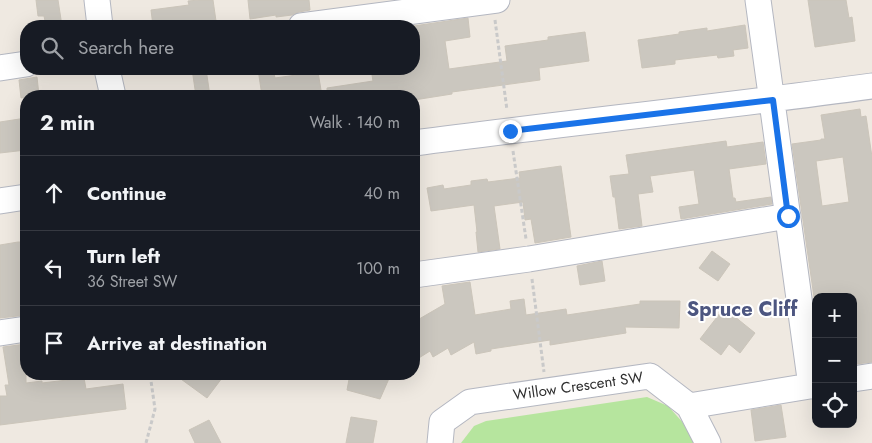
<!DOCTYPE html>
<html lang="en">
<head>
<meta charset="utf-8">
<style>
	:root { --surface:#171b24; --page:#242831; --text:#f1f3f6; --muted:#9ea1a6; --line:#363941 }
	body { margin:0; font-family:Jost,sans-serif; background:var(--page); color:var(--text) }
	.controls { position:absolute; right:15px; bottom:15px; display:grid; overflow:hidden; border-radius:10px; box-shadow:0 5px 20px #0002 }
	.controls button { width:45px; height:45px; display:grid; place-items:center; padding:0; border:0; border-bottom:1px solid var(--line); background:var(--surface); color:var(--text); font:25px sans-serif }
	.stop { position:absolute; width:15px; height:15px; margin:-11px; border:4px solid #1a73e8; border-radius:50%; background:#fff }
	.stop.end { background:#1a73e8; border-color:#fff; box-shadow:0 1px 5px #0008 }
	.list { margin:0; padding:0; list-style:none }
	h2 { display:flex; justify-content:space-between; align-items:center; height:65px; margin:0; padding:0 20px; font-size:21px }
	h2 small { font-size:16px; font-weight:400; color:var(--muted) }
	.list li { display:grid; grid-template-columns:32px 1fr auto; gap:15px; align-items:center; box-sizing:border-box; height:75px; padding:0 20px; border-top:1px solid var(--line) }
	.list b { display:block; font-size:19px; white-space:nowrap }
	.list p { margin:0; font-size:16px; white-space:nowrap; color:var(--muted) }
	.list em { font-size:16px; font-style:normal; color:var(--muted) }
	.icon { flex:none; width:28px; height:28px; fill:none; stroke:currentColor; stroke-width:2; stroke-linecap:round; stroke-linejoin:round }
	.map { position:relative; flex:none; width:872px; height:443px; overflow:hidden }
	.search { position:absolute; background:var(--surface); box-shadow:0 5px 20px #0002; left:20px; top:20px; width:400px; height:55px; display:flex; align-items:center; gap:12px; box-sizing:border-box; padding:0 18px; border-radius:20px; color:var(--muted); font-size:19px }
	.panel { position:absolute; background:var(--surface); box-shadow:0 5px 20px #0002; left:20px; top:90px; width:400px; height:290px; border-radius:20px }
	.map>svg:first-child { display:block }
	.green { fill:#b6e59e }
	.building { fill:#cbc7bf; stroke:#cbc5ba; fill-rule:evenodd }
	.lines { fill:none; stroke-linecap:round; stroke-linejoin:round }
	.minor-casing { stroke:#b4b7c1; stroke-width:27 }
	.path { stroke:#c9c9c9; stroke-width:3; stroke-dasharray:4 2.5; stroke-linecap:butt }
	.minor { stroke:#fff; stroke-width:25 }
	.route { stroke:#1a73e8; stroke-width:6 }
	.labels { text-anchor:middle; stroke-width:4; stroke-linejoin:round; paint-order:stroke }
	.street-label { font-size:15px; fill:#2e2e2e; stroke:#fff }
	.district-label { font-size:20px; font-weight:bold; fill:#4d5680; stroke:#fff }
</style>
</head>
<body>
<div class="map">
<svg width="872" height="443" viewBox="0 0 872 443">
	<rect width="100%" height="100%" fill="#efe9e1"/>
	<path class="green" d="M647,397L668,406L686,426L694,443H461L474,426L486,421Z"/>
	<path class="building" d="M36,0H58L62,26H46L44,16H38Z
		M199,0H213L216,21L182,25V26H153L151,10L189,5L188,1Z
		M248,0H309L310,10L299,12L292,15L276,17V15L250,19Z
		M808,0H846L849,18L852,17L855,41L815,47Z
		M468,18L470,37L445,41L449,69L507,61L505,46L548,40V37L585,32L589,61L539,68L540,80L452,92V94L414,100V96H327V88L373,81L371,69H414V26Z
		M745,25L748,48L733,50L734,56L718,58L717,55L675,60V64L642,68L638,40L679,34V32L707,28V31Z
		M192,69H206L210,96H196Z
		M258,69H273L275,78L318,72L322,96H262Z
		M37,77L39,95L26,96V97L21,98L19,80Z
		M860,109L861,117L866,116L872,157V362L856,364L853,348V324L857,323L853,297H814L792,144L821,140V139H825L821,115ZM843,157L849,202L822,206L816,161Z
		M26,118V150L0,153V122Z
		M726,141L727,147L763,142L766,164L729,169L733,198H735L736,202L771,197L772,204L681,219L679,207L699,204L694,170L650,176L653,192L638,194L642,226L619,229L615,197H613L610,176L629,174L626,155Z
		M561,166L571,237L535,243L531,219L525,220L523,202L494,206L500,249L478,252L476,232H477L474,205L431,211L427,188L443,185L444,189L471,185V181L487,179L488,182L520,178L519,172Z
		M18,242H26V315L0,318V245Z
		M712,251L730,264L718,281L699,268Z
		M602,261L605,281L580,285L577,266Z
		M470,282L475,315L511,309L510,301L524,299L526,315L566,309L567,315L640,304V301H680L679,328L625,327L626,333L550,345V340L491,349V351L476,354L474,342L451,355L448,348L433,357L430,351L414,361V322L445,304L442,286Z
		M724,308L755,333L740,353L729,344L721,355L700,339Z
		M26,344V383L42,381V383L84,378L86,389L123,384L126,409L0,425V396H7L5,385H9L3,347Z
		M174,374H225L207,398Z
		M350,374H391L380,399L347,390Z
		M781,405L786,437L755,441L751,410Z
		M351,417L377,421L373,443H346Z
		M209,420L221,443H195L189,430Z"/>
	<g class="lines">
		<defs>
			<path id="minor" d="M97,0L100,26
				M758,0L811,386
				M301,26L497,0
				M0,68L26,64
				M107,69L113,96
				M414,143C566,123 719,107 872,86
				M0,201L26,197
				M414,275L529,259L788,216
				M0,333L26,329
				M853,379L872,376
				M689,406L816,385
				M440,443L442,422L470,402L650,376L689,406L708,443"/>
		</defs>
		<use href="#minor" class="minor-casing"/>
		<path class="path" d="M495,20L507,110
			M513,151L526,239
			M532,279L544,372
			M146,443L155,409L150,374"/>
		<use href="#minor" class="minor"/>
	</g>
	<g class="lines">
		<path class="route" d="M510,131L773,100L788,216"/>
	</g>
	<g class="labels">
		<g class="street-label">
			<text transform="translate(578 386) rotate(-8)" y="5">Willow Crescent SW</text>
		</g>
		<g class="district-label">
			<text x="742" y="316">Spruce Cliff</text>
		</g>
	</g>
</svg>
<div class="controls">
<button>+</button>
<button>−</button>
<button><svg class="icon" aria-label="locate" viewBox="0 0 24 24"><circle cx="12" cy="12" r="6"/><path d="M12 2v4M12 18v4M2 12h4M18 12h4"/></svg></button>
</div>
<div class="stop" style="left:788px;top:216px"></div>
<div class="stop end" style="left:510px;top:131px"></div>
<div class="search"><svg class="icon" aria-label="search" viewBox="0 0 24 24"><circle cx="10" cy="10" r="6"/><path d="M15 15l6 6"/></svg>Search here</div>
<section class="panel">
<h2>2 min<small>Walk · 140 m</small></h2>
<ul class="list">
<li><svg class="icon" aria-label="ahead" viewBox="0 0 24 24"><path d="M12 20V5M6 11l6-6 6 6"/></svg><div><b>Continue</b></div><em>40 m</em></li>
<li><svg class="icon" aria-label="left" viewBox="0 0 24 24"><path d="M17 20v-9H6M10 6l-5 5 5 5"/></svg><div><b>Turn left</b><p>36 Street SW</p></div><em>100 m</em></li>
<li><svg class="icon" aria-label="arrive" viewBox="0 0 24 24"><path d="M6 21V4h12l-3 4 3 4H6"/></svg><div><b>Arrive at destination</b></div></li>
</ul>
</section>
</div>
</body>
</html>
